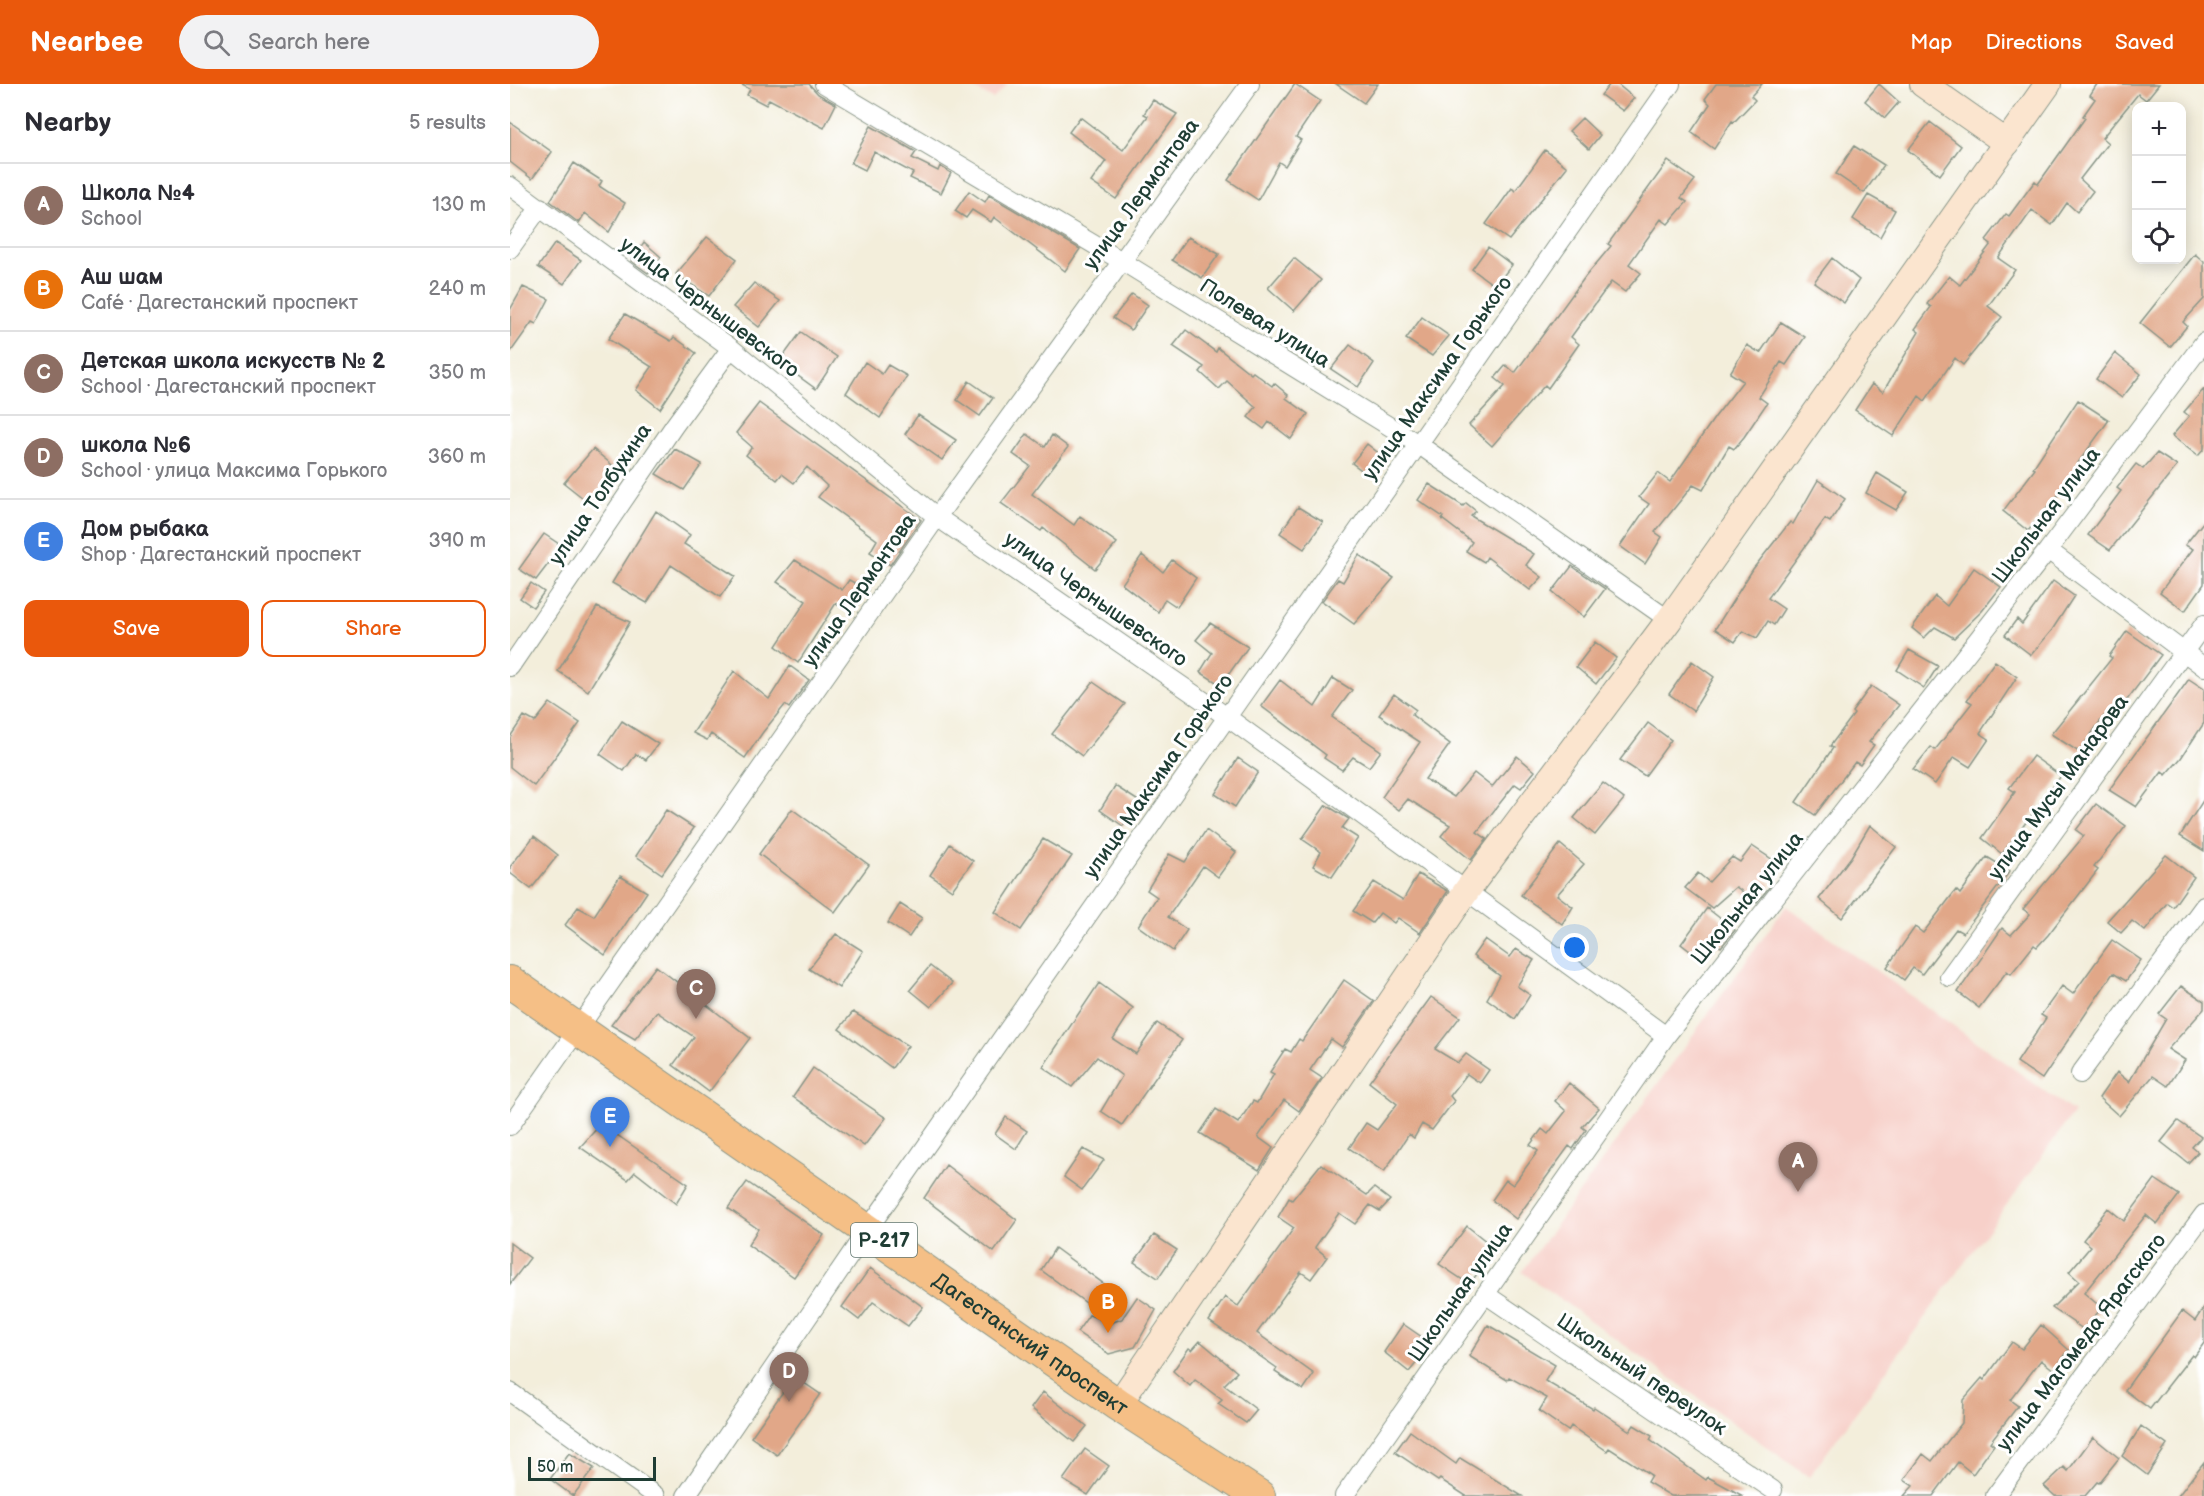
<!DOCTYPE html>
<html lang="en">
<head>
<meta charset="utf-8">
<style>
	:root { --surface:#fff; --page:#f2f2f3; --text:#2b2b33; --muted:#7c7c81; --line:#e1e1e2; --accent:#ea580c }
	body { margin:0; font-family:"Balsamiq Sans",sans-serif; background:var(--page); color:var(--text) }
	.controls { position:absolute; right:18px; top:18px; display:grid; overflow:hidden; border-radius:12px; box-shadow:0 3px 15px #0003 }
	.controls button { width:54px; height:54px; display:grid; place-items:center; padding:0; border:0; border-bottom:2px solid var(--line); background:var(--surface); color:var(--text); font:30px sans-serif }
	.scale { position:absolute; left:18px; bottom:15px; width:128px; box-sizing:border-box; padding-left:6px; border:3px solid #1f3d34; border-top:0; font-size:16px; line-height:21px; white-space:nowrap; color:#1f3d34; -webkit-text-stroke:4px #fff; paint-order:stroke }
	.you { position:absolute; left:1065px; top:864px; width:21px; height:21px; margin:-15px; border:4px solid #fff; border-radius:50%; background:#1a73e8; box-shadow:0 0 0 9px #1a73e833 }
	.badge { display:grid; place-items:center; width:39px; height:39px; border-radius:50%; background:var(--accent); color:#fff; font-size:20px; font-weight:700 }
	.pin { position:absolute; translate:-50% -50px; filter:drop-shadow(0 2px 3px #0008) }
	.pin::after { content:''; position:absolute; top:32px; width:21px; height:18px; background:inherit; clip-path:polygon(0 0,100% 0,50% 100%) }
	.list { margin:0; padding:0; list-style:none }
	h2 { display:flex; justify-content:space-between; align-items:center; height:78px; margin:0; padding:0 24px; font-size:26px }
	h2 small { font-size:20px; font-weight:400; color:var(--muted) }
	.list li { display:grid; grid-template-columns:39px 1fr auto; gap:18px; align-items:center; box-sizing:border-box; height:84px; padding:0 24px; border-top:2px solid var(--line) }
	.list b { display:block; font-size:22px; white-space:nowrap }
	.list p { margin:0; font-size:20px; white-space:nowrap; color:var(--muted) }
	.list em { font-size:20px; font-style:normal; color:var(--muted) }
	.actions { display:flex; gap:12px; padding:18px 24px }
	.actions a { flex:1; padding:14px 0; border:2px solid var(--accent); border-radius:12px; text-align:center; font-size:21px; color:var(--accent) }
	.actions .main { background:var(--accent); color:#fff }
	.icon { flex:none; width:33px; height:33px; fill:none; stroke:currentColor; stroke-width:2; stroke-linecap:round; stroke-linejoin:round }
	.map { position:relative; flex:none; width:1694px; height:1412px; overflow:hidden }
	header { display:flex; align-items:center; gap:36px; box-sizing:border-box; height:84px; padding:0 30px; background:var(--accent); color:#fff }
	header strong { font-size:28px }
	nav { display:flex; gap:33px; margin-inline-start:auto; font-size:21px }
	.search { width:420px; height:54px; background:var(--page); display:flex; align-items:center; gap:15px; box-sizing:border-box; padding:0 21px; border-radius:33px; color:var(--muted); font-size:22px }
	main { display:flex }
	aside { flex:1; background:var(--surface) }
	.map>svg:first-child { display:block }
	.built { fill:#f7d0c9 }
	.building { fill:#e1a788 }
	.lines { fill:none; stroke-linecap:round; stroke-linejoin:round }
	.street-casing { stroke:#899688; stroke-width:20 }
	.secondary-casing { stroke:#899688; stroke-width:28 }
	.highway-casing { stroke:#899688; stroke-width:34 }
	.street { stroke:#fff; stroke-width:18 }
	.secondary { stroke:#fbe5cf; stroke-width:26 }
	.highway { stroke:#f5bf86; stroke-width:32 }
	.labels { text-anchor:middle; stroke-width:6; stroke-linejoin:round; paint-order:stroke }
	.shield { fill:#fff; stroke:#627771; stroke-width:1.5 }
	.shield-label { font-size:20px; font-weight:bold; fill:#1f3d34 }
	.street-label { font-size:21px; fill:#1f3d34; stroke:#fff }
</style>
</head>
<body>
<header>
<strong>Nearbee</strong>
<div class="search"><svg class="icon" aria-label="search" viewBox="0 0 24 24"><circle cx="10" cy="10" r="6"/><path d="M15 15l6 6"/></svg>Search here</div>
<nav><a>Map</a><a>Directions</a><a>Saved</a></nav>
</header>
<main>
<aside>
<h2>Nearby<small>5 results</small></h2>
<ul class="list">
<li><span class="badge" style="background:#8d6e63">A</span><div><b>Школа №4</b><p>School</p></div><em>130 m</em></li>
<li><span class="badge" style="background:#e8710a">B</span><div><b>Аш шам</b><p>Café · Дагестанский проспект</p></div><em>240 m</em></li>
<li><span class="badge" style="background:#8d6e63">C</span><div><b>Детская школа искусств № 2</b><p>School · Дагестанский проспект</p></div><em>350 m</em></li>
<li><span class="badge" style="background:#8d6e63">D</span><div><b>школа №6</b><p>School · улица Максима Горького</p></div><em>360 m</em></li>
<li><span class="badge" style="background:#3f7fe0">E</span><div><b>Дом рыбака</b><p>Shop · Дагестанский проспект</p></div><em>390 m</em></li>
</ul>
<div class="actions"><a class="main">Save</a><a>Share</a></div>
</aside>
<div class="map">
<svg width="1694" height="1412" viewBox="0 0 1694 1412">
	<rect width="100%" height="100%" fill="#fff"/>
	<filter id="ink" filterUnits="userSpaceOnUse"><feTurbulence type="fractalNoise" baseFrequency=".0167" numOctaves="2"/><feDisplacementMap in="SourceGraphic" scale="12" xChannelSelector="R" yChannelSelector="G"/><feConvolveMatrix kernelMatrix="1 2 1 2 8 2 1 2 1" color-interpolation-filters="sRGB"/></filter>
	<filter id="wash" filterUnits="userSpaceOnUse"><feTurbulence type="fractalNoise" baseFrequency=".008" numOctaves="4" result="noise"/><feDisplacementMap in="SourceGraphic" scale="24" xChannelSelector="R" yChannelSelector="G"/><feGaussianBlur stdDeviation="1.35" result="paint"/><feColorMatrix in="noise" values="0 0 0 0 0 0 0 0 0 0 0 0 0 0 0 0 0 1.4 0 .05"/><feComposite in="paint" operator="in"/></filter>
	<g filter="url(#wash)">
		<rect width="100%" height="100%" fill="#f3eedb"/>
		<path class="built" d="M456,0H498L483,15Z
			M1276,822L1564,1028L1299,1393L1012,1188Z"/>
		<g id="blocks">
			<path class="building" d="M230,0H299L308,10L326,20L314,44L259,15L256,21L237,11L240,5Z
				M785,0L810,17L786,53L791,56L775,82L769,78L748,116L718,96Z
				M826,0H868L854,19Z
				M1100,0H1107L1124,14L1113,27L1091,11Z
				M1206,0H1252L1241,12L1245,16L1224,38L1222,37L1204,65L1181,48L1200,20L1195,15Z
				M1369,0L1389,18L1375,34L1355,17Z
				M1587,0H1649L1636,16L1628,10L1592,54L1598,59L1570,95L1583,107L1567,128L1557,119L1542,141L1522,126L1488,174L1505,186L1478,222L1492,233L1453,281L1445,274L1415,317L1409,312L1383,352L1345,326L1362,300L1373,308L1409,248L1405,245L1421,223L1417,220L1439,192L1450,201L1481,160L1476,156L1496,130L1499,132L1525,97L1528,100L1575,34L1573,32L1585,15L1580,11Z
				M643,16L667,30L606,115L581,98L596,77L559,48L570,33L613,66L638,32L634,30Z
				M1072,34L1090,51L1079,65L1059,47Z
				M0,38L42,68L22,95L0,78Z
				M1420,38L1451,62L1430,91L1398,66Z
				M361,42L406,68L402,74L428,87L430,82L441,89L431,109L400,94L403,89L364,68L355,86L341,79Z
				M1344,62L1374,81L1354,109L1326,90Z
				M1035,66L1057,83L999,156L976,140L1002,104L1005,107Z
				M1158,77L1185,96L1171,114L1177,118L1158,140L1151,135L1119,180L1131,189L1115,208L1101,198L1061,253L1069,260L1038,304L1035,301L982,362L959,341L995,302L985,294L996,281L1005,289L1075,193L1101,162L1098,160Z
				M64,79L92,97L89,102L115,119L99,148L75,129L69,139L40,117Z
				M459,107L475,118L479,111L570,165L555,187L484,133L481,138L462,126L456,134L445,127Z
				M1358,111L1385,126L1370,153L1343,135Z
				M197,153L227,175L199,212L166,190Z
				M678,153L709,170L692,194L662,176Z
				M134,158L151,173L138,189L121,177Z
				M45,159L71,176L54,200L28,183Z
				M978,163L1002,181L985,202L962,185Z
				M1685,170L1694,178V215L1673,238L1677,242L1660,263L1630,239Z
				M784,174L811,196L784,227L758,204Z
				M1322,174L1349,196L1334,219L1304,198Z
				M244,199L270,217L249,243L223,223Z
				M13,203L39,215L26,240L22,238L0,269V226Z
				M622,210L638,221L621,246L603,234Z
				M115,230L161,257L164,253L186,269L150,325L126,306L142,283L98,255Z
				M912,233L939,252L922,272L896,255Z
				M1271,238L1295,253L1276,281L1271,278L1249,313L1257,319L1234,353L1224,365L1219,362L1193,406L1183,401L1145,448L1152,453L1135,480L1110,462L1139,420L1129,413L1148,389L1160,398L1205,333L1233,297L1220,289L1237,261L1250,269Z
				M676,246L706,268L708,264L741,290L743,288L762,302L764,299L778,311L776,314L798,330L781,355L759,338L754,345L738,333L746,323L717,297L709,305L690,288L694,283L663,262Z
				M291,248L327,273L306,305L269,278Z
				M840,261L864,279L848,303L821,285Z
				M1605,269L1631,290L1612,314L1586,295Z
				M355,278L372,290L378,281L397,292L370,334L336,309Z
				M459,297L483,314L470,332L447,316Z
				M1694,305V365L1688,372L1662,352L1679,332L1674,328Z
				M1568,316L1599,336L1565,383L1569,386L1518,447L1493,427L1525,385L1523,384Z
				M249,319L411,436L380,481L360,468L367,456L308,413L317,402L297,383L284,399L272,390L267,396L236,371L242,363L226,349Z
				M408,331L446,356L432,376L395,350Z
				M517,350L535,363L542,351L558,363L522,410L564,441L570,432L607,459L585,485L533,444L531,447L491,419L520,382L503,370Z
				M857,360L871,371L858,391L842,379Z
				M83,365L113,390L103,405L94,400L78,418L54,399Z
				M165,365L192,380L174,406L146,390Z
				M1647,369L1667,382L1600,466L1578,451L1611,407L1607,404L1626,380L1633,385Z
				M1367,389L1398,408L1386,426L1356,409Z
				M1308,396L1335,415L1320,438L1315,435L1258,514L1274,525L1264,541L1258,537L1247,554L1233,547L1225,558L1205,545L1243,485L1280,438L1283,440Z
				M919,400L953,422L956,419L966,427L961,432L1024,470L1016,481L1032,493L1020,506L977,473L974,478L956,467L962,458L932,435L933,433L908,416Z
				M788,423L813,438L794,465L770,449Z
				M146,427L180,451L174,460L225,492L210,513L161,481L137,519L102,499Z
				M1694,437V500L1675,527L1650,508L1683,465L1675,461Z
				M34,450L52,462L26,496L9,485Z
				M632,471L653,488L662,476L686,494L667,523L655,515L648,528L612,500Z
				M849,471L884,494L844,540L812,517L828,495L833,498Z
				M285,476L332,506L339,496L358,506L342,529L326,519L288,579L266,562L296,517L267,498Z
				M1062,482L1095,505L1074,533L1042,508Z
				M1464,484L1491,503L1472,527L1444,554L1425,543L1414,554L1402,544L1425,512L1437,522Z
				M1543,497L1564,512L1542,546L1521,571L1495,551L1507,535L1512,540Z
				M21,499L34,508L23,523L10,514Z
				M87,523L120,538L78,607L48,587Z
				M700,539L738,563L711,601L690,588L702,569L686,556Z
				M1617,547L1651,571L1601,637L1594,632L1569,668L1541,650L1602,574L1599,572Z
				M1085,558L1106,574L1086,600L1066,583Z
				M1399,566L1428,582L1414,604L1387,586Z
				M1182,577L1204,593L1183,627L1159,610Z
				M1485,577L1507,593L1470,649L1479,655L1460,683L1444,673L1425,700L1403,685L1421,663L1425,666L1462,619L1457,616Z
				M280,582L299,596L279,624L275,621L253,648L235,674L201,650L197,656L183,649L224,587L259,615Z
				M823,594L842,606L822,633L871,667L859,683L843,673L832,686L814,674L816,671L751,622L770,596L805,623Z
				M1679,595L1694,605V639L1671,674L1656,691L1652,688L1626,723L1599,706Z
				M583,598L615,620L572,672L542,650Z
				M1361,602L1389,621L1359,658L1364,661L1350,681L1345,678L1305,731L1286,718L1323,664L1320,662L1344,630L1342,628Z
				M884,610L906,626L902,631L940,660L915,695L944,713L964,689L982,703L1007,672L1025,687L1011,704L1005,700L967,748L977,755L961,776L931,752L940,741L898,715L889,726L872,713L910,658L869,631Z
				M40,619L70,639L24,702L0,683V653L14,632L25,638Z
				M112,637L148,660L136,676L126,670L114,687L90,670Z
				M1138,639L1161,656L1135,692L1110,676Z
				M1523,672L1551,692L1492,770L1472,754L1505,708L1499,704Z
				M728,674L748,688L725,723L705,710Z
				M1093,699L1114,715L1085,751L1064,734Z
				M605,702L630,718L613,742L590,726Z
				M1694,715V767L1670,752Z
				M1586,720L1616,742L1584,783L1588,786L1538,851L1527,863L1524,861L1501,890L1497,887L1469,924L1448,908L1492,844L1501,851L1520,830L1513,825L1574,752L1566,746Z
				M816,721L839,735L832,744L848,754L822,793L803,782L811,768L792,755Z
				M282,725L359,781L325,828L249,770Z
				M156,726L184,744L152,790L126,772Z
				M1360,741L1386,763L1332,834L1309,815L1341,773Z
				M696,746L726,768L708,793L693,782L658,833L677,846L663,867L628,842L647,813L637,806L659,770L675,778Z
				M24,752L48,771L21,805L0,789V783Z
				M533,755L562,772L511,846L485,828Z
				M440,760L463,777L442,806L420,791Z
				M1050,760L1074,780L1047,811L1063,823L1052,840L1011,811Z
				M1242,762L1266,778L1253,794L1262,800L1247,818L1226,803L1202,824L1175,804L1188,789L1199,798L1222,773L1230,778Z
				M1656,771L1684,793L1663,823L1657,819L1635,847L1622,837L1611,849L1597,837Z
				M1477,773L1500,787L1453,849L1446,845L1412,890L1403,884L1394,896L1377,883L1405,843L1413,849L1446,806L1450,810Z
				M908,790L938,807L910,849L888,834L884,839L870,829L862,839L843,827L864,798L893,816Z
				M110,792L137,808L95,871L55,841L68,823L84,832Z
				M390,820L412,834L399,853L378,839Z
				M1197,824L1225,846L1211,863L1206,860L1193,877L1171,860Z
				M326,850L353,867L329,904L299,885Z
				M975,855L1000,873L1006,865L1024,876L1007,902L1020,911L1005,935L977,915L990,892L963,872Z
				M1602,856L1631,876L1616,897L1603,889L1532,995L1507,978L1536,934L1531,931L1552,902L1563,910Z
				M146,882L240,954L199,1008L163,981L184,953L147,928L125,955L101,941Z
				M420,882L442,899L421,923L400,906Z
				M834,896L864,917L832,963L821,955L800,986L812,994L789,1027L774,1016L748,1053L763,1064L749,1086L690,1049L706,1025L728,1039L743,1017L747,1019L764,990L760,988L775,965L781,968L789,955L792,957Z
				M589,899L623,924L603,955L626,970L647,939L672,956L612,1041L591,1027L612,992L587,973L562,1003L533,983Z
				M1671,902L1694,917V925L1658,965L1675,976L1658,1002L1643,992L1609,1032L1589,1014L1607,988L1619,998L1656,935L1649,930Z
				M921,913L950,933L925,965L948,979L956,970L979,986L970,999L957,990L940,1012L944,1017L922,1046L912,1040L904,1054L899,1050L874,1088L839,1064L856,1039L867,1046L887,1020L859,998Z
				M343,928L398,962L382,984L329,945Z
				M303,984L376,1034L354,1062L283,1013Z
				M1059,999L1089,1024L1072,1043L1076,1046L1063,1065L1059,1062L1006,1135L982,1116L996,1096L1003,1101L1028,1067L1020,1061L1032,1045L1038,1050L1056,1027L1045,1017Z
				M496,1033L517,1047L506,1065L485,1050Z
				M1668,1037L1691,1053L1682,1063L1688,1068L1678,1079L1651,1058Z
				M91,1040L178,1100L166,1120L125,1088L118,1096L70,1063Z
				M573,1065L594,1076L572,1106L554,1093Z
				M811,1080L857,1111L864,1104L880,1116L870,1127L860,1121L845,1140L829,1129L805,1163L817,1173L801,1195L791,1188L747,1249L804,1290L793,1306L765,1288L767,1284L699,1237L715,1213L728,1222L784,1144L768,1133L779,1114L782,1116Z
				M436,1081L507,1136L484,1168L414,1114Z
				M1645,1095L1669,1111L1647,1140L1636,1131L1574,1209L1592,1224L1573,1245L1542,1224L1569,1197L1559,1188L1581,1162L1573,1156L1598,1124L1614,1137Z
				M237,1098L314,1151L284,1193L238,1161L248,1145L218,1124Z
				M957,1142L987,1166L959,1200L929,1180Z
				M644,1151L667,1166L648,1194L624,1178Z
				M0,1159L20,1174L0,1200Z
				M545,1164L598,1203L583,1224L531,1186Z
				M360,1184L413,1223L398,1242L363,1218L349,1236L332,1223Z
				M627,1213L646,1226L625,1263L599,1270L567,1248L579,1231L601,1239L612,1235Z
				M1694,1223V1259L1684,1273L1682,1271L1640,1325L1615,1306L1672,1227L1685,1237Z
				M893,1240L922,1260L899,1288L874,1268Z
				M978,1241L1045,1281L1035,1297L1083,1325L1084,1323L1120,1347L1124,1341L1142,1352L1140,1356L1196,1396L1198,1393L1233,1412H1161L1137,1398L1141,1391L1099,1364L1097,1367L1061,1342L1058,1347L1029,1327L1037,1314L999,1293L997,1296L959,1272Z
				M1531,1241L1559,1266L1544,1286L1531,1276L1500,1316L1508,1322L1480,1358L1484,1361L1463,1390L1448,1378L1423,1412H1394L1403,1402L1394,1396L1413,1370L1422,1377L1452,1339L1453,1316L1472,1294L1474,1296L1502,1258L1512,1265Z
				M690,1257L727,1288L714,1301L747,1326L736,1339L708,1320L712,1316L685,1296L680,1302L663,1287L679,1264L682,1266Z
				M284,1292L310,1310L267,1371L241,1353Z
				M533,1308L577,1342L564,1358L521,1324Z
				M1631,1342L1657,1361L1637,1391L1612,1372Z
				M900,1347L946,1380L950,1374L1012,1412H956L930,1395L928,1397L885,1368Z
				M1583,1353L1609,1374L1589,1399L1587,1398L1575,1412H1545L1534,1402L1554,1383L1558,1387Z
				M575,1365L599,1382L578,1411L553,1396Z
				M59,1369L84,1384L63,1412L40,1395Z
				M1694,1378V1412H1668Z"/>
		</g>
	</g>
	<g filter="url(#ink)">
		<use href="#blocks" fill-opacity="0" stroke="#899688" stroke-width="1.5"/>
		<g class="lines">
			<defs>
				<path id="street" d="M314,0L610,176L908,360L1159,536
					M0,102L221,264L427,433L717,633L1156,952
					M0,165L30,123
					M1538,466L1694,583
					M0,583L164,342L221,264
					M1439,893L1694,540
					M1570,990L1694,822
					M0,1042L427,433L740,0
					M975,1210L1263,1406
					M0,1308L146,1412
					M176,1412L358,1145L1161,0
					M834,1412L1156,952L1538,466L1694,258
					M1485,1412L1694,1130"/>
				<path id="secondary" d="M1413,0L1497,59
					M608,1321L957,806L1159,536L1538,0"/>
				<g id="highway">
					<path id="s1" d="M0,898L608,1321L749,1412"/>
				</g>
			</defs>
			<use href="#street" class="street-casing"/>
			<use href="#secondary" class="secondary-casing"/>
			<use href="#highway" class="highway-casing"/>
			<use href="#street" class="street"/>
			<use href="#secondary" class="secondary"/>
			<use href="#highway" class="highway"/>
		</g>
	</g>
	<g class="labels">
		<rect class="shield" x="341" y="1139" width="66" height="34" rx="4.5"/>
		<g class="shield-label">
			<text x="374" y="1163">Р-217</text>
		</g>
		<g class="street-label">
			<text transform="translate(631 110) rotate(-54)" y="7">улица Лермонтова</text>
			<text transform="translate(200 223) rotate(37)" y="7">улица Чернышевского</text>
			<text transform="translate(755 239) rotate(32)" y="7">Полевая улица</text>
			<text transform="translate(927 294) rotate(-55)" y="7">улица Максима Горького</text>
			<text transform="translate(90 410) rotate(-56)" y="7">улица Толбухина</text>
			<text transform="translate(1536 431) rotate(-53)" y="7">Школьная улица</text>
			<text transform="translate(349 506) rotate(-55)" y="7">улица Лермонтова</text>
			<text transform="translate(586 515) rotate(35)" y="7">улица Чернышевского</text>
			<text transform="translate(648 692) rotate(-55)" y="7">улица Максима Горького</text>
			<text transform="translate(1548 703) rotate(-54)" y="7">улица Мусы Манарова</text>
			<text transform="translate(1237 814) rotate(-51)" y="7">Школьная улица</text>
			<text transform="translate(950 1208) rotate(-55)" y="7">Школьная улица</text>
			<text transform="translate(1571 1258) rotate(-53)" y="7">улица Магомеда Ярагского</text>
			<text dy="7" stroke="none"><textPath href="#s1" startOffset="634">Дагестанский проспект</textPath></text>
			<text transform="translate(1132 1290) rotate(34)" y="7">Школьный переулок</text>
		</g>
	</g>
</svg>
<div class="controls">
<button>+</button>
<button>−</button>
<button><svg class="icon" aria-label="locate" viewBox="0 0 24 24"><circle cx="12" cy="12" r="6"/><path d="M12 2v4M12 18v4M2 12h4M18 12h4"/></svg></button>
</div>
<div class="scale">50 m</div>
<div class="you"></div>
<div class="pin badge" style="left:1288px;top:1108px;background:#8d6e63">A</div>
<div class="pin badge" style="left:598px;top:1249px;background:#e8710a">B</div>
<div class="pin badge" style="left:186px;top:935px;background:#8d6e63">C</div>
<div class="pin badge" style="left:279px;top:1318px;background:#8d6e63">D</div>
<div class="pin badge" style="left:100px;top:1063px;background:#3f7fe0">E</div>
</div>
</main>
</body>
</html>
